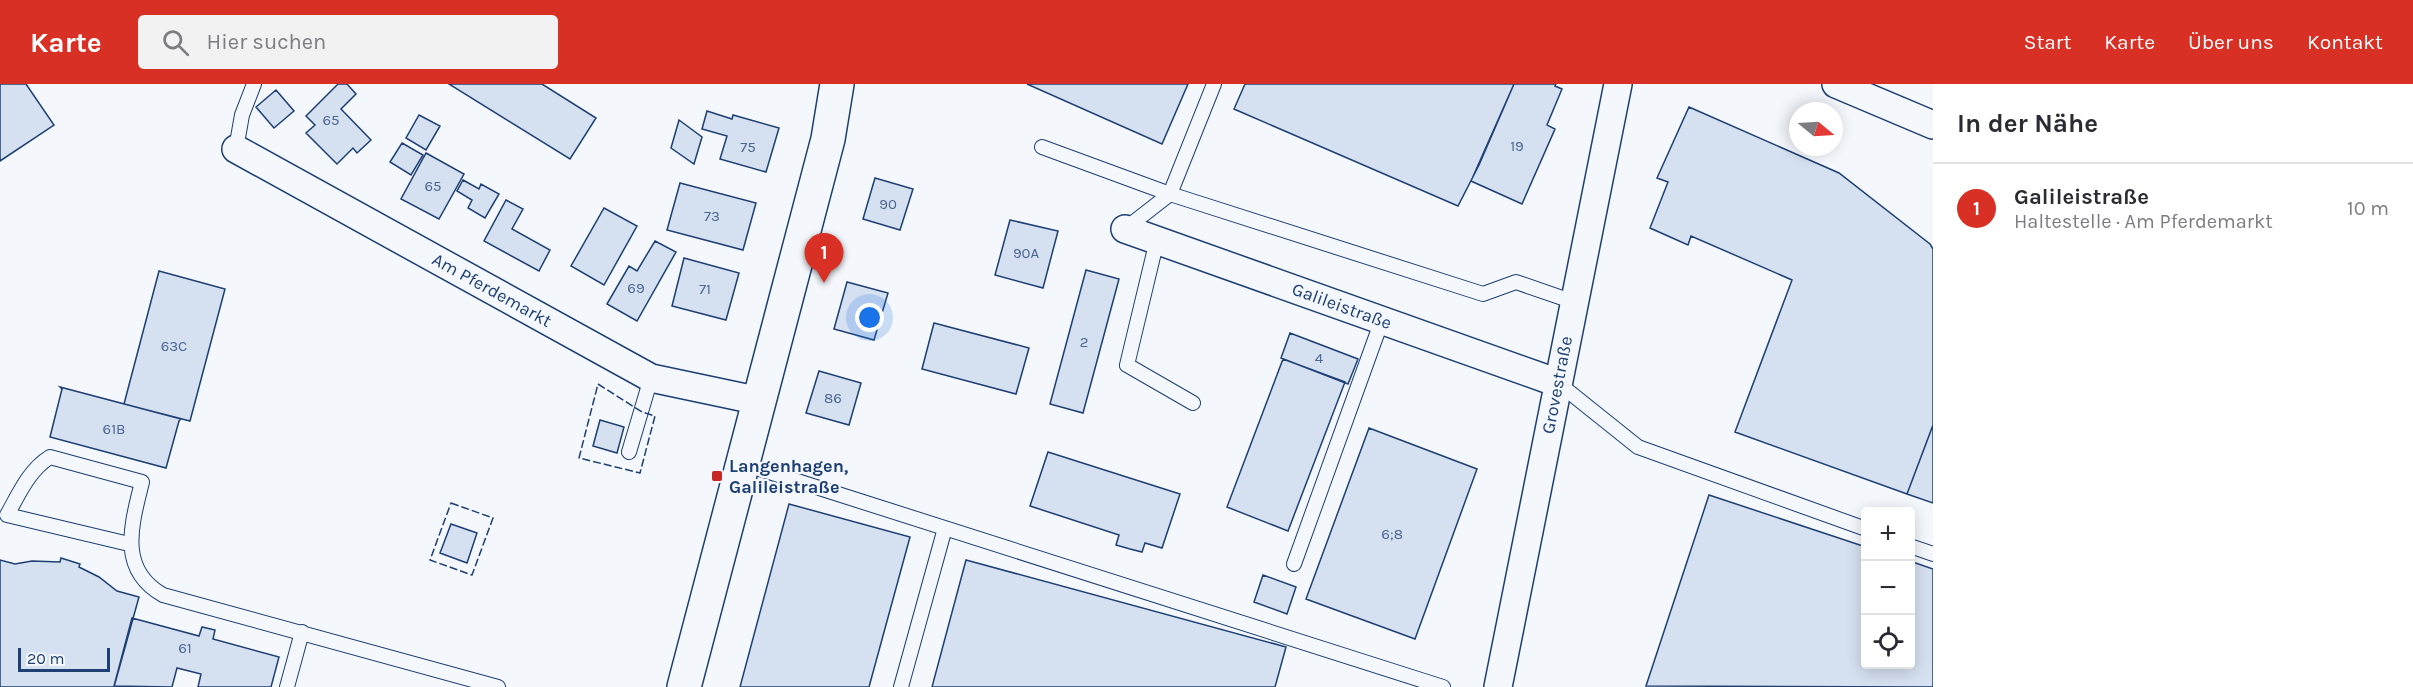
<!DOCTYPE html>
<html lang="de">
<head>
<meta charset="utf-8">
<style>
	:root { --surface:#fff; --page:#f2f2f3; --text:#2b2b33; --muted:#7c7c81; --line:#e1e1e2; --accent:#d93025 }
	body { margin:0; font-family:Karla,sans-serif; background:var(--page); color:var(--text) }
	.controls { position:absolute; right:18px; bottom:18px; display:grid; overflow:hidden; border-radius:6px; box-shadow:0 3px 15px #0003 }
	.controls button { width:54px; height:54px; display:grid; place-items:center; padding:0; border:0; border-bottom:2px solid var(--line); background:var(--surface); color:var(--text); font:30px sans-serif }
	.compass { position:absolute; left:1789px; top:18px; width:54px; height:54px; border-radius:50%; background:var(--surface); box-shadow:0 3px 15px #0003; rotate:108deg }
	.scale { position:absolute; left:18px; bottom:15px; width:92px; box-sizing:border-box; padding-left:6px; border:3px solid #1d3f73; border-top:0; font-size:16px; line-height:21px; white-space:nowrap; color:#1d3f73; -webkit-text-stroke:4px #f4f7fb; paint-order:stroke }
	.you { position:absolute; left:870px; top:234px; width:21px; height:21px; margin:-15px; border:4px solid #fff; border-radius:50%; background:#1a73e8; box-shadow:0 0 0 9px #1a73e833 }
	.badge { display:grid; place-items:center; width:39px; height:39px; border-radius:50%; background:var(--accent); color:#fff; font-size:20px; font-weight:700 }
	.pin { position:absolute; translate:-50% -50px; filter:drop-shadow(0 2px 3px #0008) }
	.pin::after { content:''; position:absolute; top:32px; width:21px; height:18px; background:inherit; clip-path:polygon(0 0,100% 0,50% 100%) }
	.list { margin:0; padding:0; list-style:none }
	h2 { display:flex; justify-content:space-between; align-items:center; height:78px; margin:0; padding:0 24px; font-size:26px }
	h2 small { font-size:20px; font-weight:400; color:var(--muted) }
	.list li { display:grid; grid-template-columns:39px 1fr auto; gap:18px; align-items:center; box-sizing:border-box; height:90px; padding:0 24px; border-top:2px solid var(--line) }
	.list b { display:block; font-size:22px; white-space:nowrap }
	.list p { margin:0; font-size:20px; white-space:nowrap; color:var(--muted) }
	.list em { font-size:20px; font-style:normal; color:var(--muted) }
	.icon { flex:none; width:33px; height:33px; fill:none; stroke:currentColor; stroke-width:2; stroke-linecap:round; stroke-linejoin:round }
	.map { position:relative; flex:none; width:1933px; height:603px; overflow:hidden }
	header { display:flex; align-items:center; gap:36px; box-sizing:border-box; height:84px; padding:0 30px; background:var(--accent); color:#fff }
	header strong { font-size:28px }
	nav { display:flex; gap:33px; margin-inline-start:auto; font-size:21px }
	.search { width:420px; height:54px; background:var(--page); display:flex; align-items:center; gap:15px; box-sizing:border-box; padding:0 21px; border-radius:6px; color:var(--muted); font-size:22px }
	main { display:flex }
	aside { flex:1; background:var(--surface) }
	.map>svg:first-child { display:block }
	.building { fill:#d5e0f0; stroke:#1d3f73; stroke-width:1.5 }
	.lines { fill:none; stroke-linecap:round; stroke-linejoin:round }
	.service-casing { stroke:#1d3f73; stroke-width:16 }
	.minor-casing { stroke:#1d3f73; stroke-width:30 }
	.tertiary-casing { stroke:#1d3f73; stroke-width:36 }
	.service { stroke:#f4f7fb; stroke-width:14 }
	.minor { stroke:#f4f7fb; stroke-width:27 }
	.tertiary { stroke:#f4f7fb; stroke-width:33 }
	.fence { stroke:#1d3f73; stroke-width:1.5; stroke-dasharray:8 3; stroke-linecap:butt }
	.poi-dot { fill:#c62828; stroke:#f4f7fb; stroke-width:2 }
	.labels { text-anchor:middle; stroke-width:4.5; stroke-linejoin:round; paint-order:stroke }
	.number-label { font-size:15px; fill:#4b6792 }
	.street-label { font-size:18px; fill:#1d3f73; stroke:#f4f7fb }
	.poi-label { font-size:18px; font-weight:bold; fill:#1d3f73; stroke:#f4f7fb; text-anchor:start }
</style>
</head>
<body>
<header>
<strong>Karte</strong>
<div class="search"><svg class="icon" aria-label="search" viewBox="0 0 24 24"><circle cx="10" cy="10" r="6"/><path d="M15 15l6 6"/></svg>Hier suchen</div>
<nav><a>Start</a><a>Karte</a><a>Über uns</a><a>Kontakt</a></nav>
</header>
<main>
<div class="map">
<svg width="1933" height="603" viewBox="0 0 1933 603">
	<rect width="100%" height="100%" fill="#f4f7fb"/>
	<path class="building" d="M0,0H26L54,41L0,77Z
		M338,0H347L356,10L341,25L371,56L357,69L353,64L337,80L306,49L315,41L306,32Z
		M449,0H542L596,34L570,75Z
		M1027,0H1188L1162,60Z
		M1245,0H1514L1479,81L1458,122L1234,25Z
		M1514,0H1556L1555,2L1562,5L1547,41L1555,45L1522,120L1471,97Z
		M276,6L294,27L274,44L256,23Z
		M1689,23L1839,89L1930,160L1933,165V341L1907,410L1735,348L1792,196L1691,152L1688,161L1650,144L1668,98L1657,94Z
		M707,27L732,35L733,31L779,44L766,88L720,75L727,52L702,45Z
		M419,31L440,42L426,66L406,54Z
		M679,36L702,53L694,80L671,64Z
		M402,59L423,71L411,91L390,78Z
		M426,69L464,90L439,135L401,115Z
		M875,94L913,105L900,146L863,135Z
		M463,96L479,105L481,100L499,110L485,134L468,124L472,116L457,107Z
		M680,99L756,119L743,166L667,146Z
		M506,116L523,125L512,145L550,166L539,187L484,157Z
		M604,124L637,142L604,201L571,182Z
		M1010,136L1058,147L1043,204L995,191Z
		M655,157L676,168L637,237L607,220L629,182L637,187Z
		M684,174L739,189L726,236L672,222Z
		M1086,186L1119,195L1083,329L1050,320Z
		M159,187L225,205L190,337L124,320Z
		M847,198L888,209L874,256L834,245Z
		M934,239L1029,264L1016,310L922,285Z
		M1290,249L1358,275L1348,300L1281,274Z
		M1283,275L1345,298L1288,447L1227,423Z
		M819,287L861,299L849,341L806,329Z
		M60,303L181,335L179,337L166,384L50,353L62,305Z
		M600,336L624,343L617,369L593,362Z
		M1933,341V419L1907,410Z
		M1369,344L1477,385L1415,555L1306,515Z
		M1048,368L1180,410L1162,464L1145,459L1142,468L1130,465L1116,461L1119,451L1030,422Z
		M1709,411L1866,463V580H1910V477L1933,485V603L1646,602Z
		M789,420L910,453L869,603H740Z
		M451,440L477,449L467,479L440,469Z
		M61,474L80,480L79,483L99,493L117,507L139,513L114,603H0V476L15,480L32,477L60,478Z
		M966,476L1286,563L1275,603H932Z
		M1263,491L1296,503L1287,530L1254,518Z
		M132,534L199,552L202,543L215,546L213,555L279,573L271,603H198L201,590L177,584L172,603L114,602Z"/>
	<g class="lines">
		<defs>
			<path id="service" d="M1042,63L1170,110L1483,210L1516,198L1574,218
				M236,65L242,31L254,0
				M1125,145L1170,110L1214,0
				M1157,156L1127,281L1193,319
				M1558,299L1638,363L1866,445
				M629,368L651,294
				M744,380L1443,603
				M129,460L7,431C19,410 29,386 50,373L142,398C132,439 117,485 163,511L498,603
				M1910,462L1933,470
				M1294,480L1382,236
				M287,603L302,548
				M901,603L945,444"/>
			<path id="minor" d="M1836,0L1933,41
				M236,65L651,294L760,317
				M1125,145L1558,299
				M1498,603L1618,0"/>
			<path id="tertiary" d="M684,603L828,55L837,0"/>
		</defs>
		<use href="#service" class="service-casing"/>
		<use href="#minor" class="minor-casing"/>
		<use href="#tertiary" class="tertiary-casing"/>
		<use href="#service" class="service"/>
		<use href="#minor" class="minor"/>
		<use href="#tertiary" class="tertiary"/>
		<path class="fence" d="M598,300L642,328L655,332L640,389L579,374Z
			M451,419L493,434L472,491L430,476Z"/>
	</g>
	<rect class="poi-dot" x="711" y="386" width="12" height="12" rx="3"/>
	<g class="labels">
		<g class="number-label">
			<text x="331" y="41">65</text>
			<text x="1517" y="67">19</text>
			<text x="748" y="68">75</text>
			<text x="433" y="107">65</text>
			<text x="888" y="125">90</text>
			<text x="712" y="137">73</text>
			<text x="1026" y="174">90A</text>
			<text x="636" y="209">69</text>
			<text x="705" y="210">71</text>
			<text x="1084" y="263">2</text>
			<text x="174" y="267">63C</text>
			<text x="1319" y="279">4</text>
			<text x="833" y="319">86</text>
			<text x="114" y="350">61B</text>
			<text x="1392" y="455">6;8</text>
			<text x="185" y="569">61</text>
		</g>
		<g class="street-label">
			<text transform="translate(492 206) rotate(29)" y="6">Am Pferdemarkt</text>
			<text transform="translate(1342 222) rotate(20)" y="6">Galileistraße</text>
			<text transform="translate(1557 301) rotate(-79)" y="6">Grovestraße</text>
		</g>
		<g class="poi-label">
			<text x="729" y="388">Langenhagen,<tspan x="729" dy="21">Galileistraße</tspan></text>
		</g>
	</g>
</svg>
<div class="controls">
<button>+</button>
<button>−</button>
<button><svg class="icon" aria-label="locate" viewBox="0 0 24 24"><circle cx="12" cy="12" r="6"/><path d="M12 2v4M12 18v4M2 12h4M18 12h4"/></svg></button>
</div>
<svg class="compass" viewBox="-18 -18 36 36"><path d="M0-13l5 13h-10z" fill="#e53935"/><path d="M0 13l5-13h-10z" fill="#7c7c81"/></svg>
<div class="scale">20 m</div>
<div class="you"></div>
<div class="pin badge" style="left:824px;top:199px">1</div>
</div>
<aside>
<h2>In der Nähe<small></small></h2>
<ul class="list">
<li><span class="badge">1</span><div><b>Galileistraße</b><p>Haltestelle · Am Pferdemarkt</p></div><em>10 m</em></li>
</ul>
</aside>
</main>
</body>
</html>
